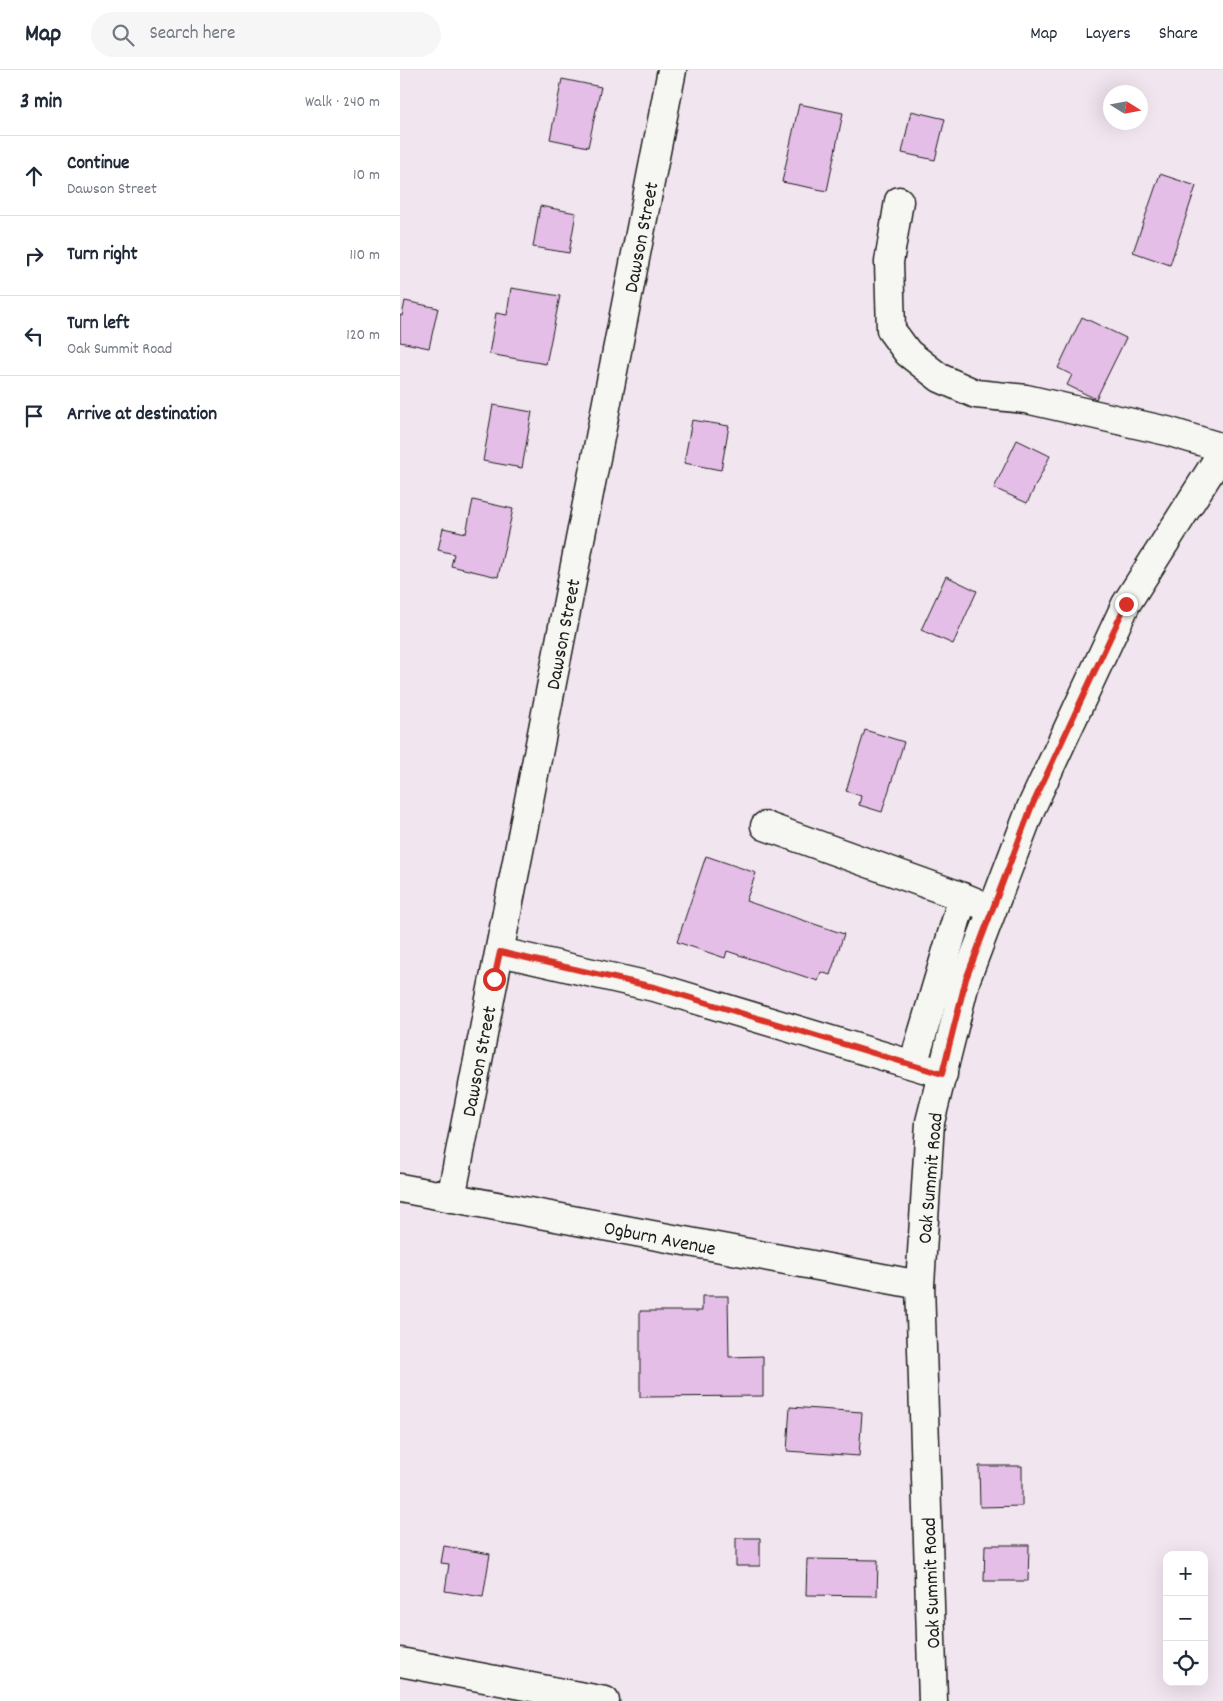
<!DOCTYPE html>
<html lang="en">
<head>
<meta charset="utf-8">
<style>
	:root { --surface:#fff; --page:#f6f6f7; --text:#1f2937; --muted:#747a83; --line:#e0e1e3 }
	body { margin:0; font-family:Dekko,sans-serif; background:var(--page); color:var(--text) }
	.controls { position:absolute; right:15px; bottom:15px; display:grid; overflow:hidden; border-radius:10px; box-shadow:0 5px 20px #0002 }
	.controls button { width:45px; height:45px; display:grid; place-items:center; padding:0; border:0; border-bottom:1px solid var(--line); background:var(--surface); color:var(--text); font:25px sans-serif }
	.compass { position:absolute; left:703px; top:15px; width:45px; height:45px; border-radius:50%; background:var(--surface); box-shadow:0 5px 20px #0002; rotate:101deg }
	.stop { position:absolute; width:15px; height:15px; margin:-11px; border:4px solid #d93025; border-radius:50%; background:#fff }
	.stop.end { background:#d93025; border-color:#fff; box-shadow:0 1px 5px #0008 }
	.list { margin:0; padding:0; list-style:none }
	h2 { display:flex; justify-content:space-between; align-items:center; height:65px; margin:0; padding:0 20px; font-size:21px }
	h2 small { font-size:16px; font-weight:400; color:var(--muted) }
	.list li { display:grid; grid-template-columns:32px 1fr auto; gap:15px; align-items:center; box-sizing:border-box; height:80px; padding:0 20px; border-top:1px solid var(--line) }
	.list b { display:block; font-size:19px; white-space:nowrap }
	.list p { margin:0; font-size:16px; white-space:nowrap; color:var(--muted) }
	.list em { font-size:16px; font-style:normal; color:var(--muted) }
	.icon { flex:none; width:28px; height:28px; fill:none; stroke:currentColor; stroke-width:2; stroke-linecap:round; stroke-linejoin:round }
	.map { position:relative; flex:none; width:823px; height:1631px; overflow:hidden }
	header { display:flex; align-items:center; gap:30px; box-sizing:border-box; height:70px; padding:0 25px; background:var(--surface); border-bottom:1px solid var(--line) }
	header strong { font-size:24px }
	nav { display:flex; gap:28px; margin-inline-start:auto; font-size:18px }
	.search { width:350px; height:45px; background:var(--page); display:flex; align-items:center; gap:12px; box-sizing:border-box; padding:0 18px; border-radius:28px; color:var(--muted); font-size:19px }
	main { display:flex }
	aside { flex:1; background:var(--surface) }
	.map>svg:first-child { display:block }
	.building { fill:#e4bee7; stroke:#1c1c1c }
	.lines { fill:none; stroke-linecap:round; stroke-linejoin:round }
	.minor-casing { stroke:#1c1c1c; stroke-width:31 }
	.major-casing { stroke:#1c1c1c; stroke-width:31 }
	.minor { stroke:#f6f6f2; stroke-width:28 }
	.major { stroke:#f6f6f2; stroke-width:28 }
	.route { stroke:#d93025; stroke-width:6 }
	.labels { text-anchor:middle; stroke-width:4; stroke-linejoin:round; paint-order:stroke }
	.street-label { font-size:20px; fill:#1c1c1c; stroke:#f6f6f2 }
</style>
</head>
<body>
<header>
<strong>Map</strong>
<div class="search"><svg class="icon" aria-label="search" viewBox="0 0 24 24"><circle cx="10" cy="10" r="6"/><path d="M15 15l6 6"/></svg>Search here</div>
<nav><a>Map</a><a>Layers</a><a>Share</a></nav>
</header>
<main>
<aside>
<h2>3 min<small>Walk · 240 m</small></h2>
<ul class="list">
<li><svg class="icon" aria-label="ahead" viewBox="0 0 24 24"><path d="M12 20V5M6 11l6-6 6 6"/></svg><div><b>Continue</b><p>Dawson Street</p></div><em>10 m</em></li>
<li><svg class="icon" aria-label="right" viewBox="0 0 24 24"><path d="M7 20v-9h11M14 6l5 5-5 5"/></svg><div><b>Turn right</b></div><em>110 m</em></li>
<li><svg class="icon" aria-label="left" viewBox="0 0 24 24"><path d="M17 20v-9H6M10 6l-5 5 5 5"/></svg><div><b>Turn left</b><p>Oak Summit Road</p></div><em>120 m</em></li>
<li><svg class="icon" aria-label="arrive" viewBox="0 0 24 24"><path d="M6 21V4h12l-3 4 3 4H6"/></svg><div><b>Arrive at destination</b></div></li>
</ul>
</aside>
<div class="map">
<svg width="823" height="1631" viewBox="0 0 823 1631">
	<rect width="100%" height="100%" fill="#f1e5ef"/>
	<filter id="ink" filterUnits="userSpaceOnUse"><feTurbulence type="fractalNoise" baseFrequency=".02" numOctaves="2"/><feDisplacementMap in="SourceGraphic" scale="10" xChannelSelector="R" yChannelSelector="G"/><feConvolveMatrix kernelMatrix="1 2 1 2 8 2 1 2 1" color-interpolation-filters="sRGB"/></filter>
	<g filter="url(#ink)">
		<path class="building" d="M162,9L201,17L188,77L150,69Z
			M399,34L443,43L427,121L382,112Z
			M511,41L545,49L535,90L502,83Z
			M760,104L796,116L770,195L733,182Z
			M140,136L176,143L169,183L133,177Z
			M111,218L160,226L146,294L89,284L96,243L107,245Z
			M5,231L38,238L29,278L0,272V245L2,246Z
			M682,247L726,268L696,329L667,315L672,305L658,298Z
			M93,335L132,342L122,398L83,391Z
			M292,350L329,356L321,400L284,393Z
			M617,370L650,386L627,433L594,418Z
			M73,430L113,439L98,507L51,496L54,484L38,480L43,458L66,463Z
			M546,506L577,521L553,574L521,560Z
			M465,660L504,672L482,742L459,735L461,726L446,721Z
			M306,786L356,803L346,831L444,864L430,905L421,902L418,911L327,881L325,888L277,872Z
			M302,1226H328L329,1287L363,1286V1326L240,1327V1241H302Z
			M390,1337L462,1342L459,1386L387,1381Z
			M579,1396H622V1436L580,1437Z
			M336,1468H360V1496H336Z
			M585,1475H629L628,1511H584Z
			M44,1476L90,1484L83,1527L45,1521L49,1494L41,1493Z
			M407,1489L478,1490L477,1526L406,1525Z"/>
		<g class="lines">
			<defs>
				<path id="minor" d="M499,131L489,192L491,260L508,283L540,308L576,324L626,329L767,361L823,378
					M365,756L563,827
					M100,882L258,918L543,1004
					M513,995L563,827L580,834
					M0,1118L520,1215
					M51,1128L272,0
					M0,1592L205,1631"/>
				<path id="major" d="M533,1631L520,1215L530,1052L566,909L631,738L726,534L823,381"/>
			</defs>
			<use href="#minor" class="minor-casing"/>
			<use href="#major" class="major-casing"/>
			<use href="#minor" class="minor"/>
			<use href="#major" class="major"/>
		</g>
	</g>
	<g class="lines" filter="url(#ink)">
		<path class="route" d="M94,909L100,882L258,918L542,1004L566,909L631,738L726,534"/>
	</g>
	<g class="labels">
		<g class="street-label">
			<text transform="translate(240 167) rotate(-79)" y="7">Dawson Street</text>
			<text transform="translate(162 564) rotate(-79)" y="7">Dawson Street</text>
			<text transform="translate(78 991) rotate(-79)" y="7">Dawson Street</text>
			<text transform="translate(529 1108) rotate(-85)" y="7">Oak Summit Road</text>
			<text transform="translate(260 1167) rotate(11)" y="7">Ogburn Avenue</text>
			<text transform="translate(530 1513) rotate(-92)" y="7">Oak Summit Road</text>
		</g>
	</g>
</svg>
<div class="controls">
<button>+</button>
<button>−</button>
<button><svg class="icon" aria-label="locate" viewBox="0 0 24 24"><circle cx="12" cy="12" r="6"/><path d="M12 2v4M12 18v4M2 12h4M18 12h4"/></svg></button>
</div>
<svg class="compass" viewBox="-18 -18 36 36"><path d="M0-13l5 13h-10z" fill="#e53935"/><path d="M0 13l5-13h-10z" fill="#747a83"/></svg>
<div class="stop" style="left:94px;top:909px"></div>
<div class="stop end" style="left:726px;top:534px"></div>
</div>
</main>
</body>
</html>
